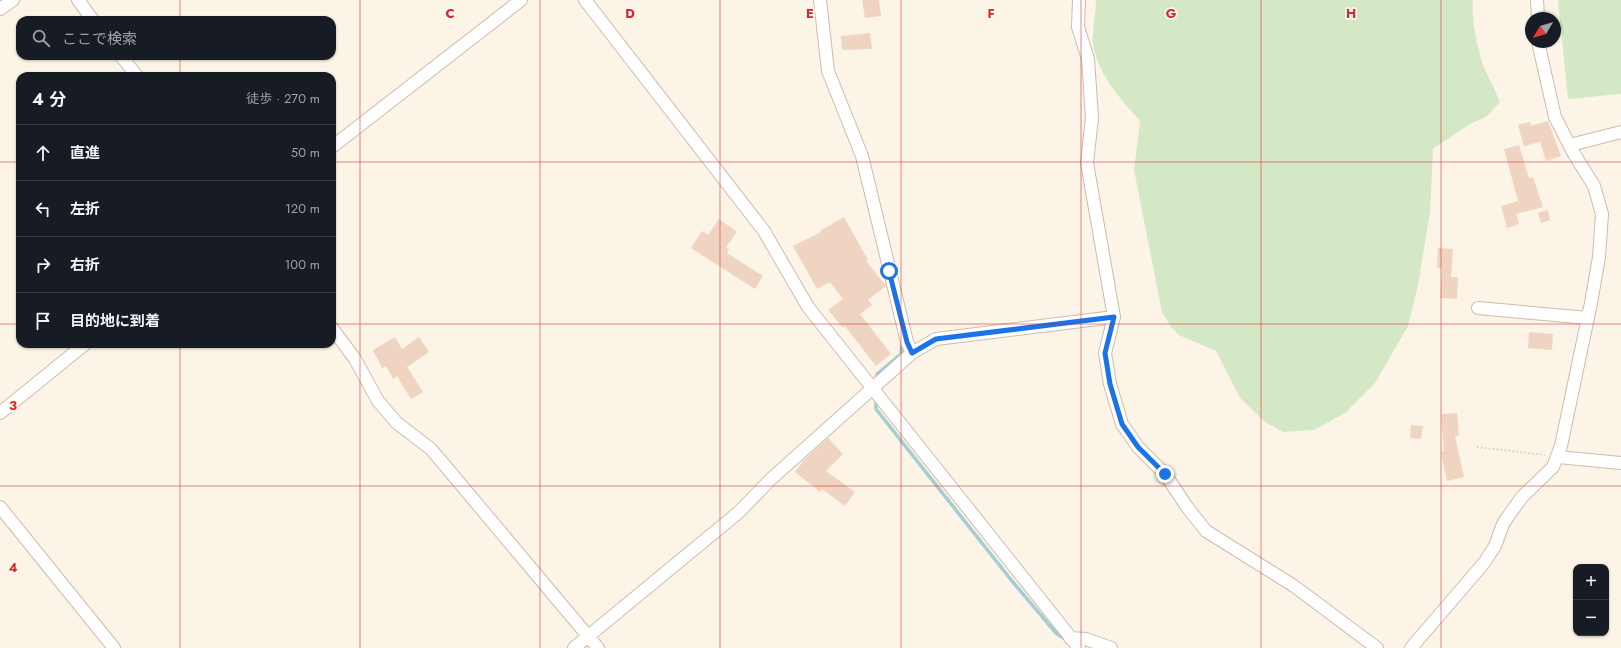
<!DOCTYPE html>
<html lang="ja">
<head>
<meta charset="utf-8">
<style>
	:root { --surface:#171b24; --page:#242831; --text:#f1f3f6; --muted:#9ea1a6; --line:#363941 }
	body { margin:0; font-family:Jost,"Noto Sans JP",sans-serif; background:var(--page); color:var(--text) }
	.controls { position:absolute; right:12px; bottom:12px; display:grid; overflow:hidden; border-radius:8px; box-shadow:0 1px 3px #0004 }
	.controls button { width:36px; height:36px; display:grid; place-items:center; padding:0; border:0; border-bottom:1px solid var(--line); background:var(--surface); color:var(--text); font:20px sans-serif }
	.compass { position:absolute; left:1525px; top:12px; width:36px; height:36px; border-radius:50%; background:var(--surface); box-shadow:0 1px 3px #0004; rotate:232deg }
	.stop { position:absolute; width:12px; height:12px; margin:-9px; border:3px solid #1a73e8; border-radius:50%; background:#fff }
	.stop.end { background:#1a73e8; border-color:#fff; box-shadow:0 1px 4px #0008 }
	.list { margin:0; padding:0; list-style:none }
	h2 { display:flex; justify-content:space-between; align-items:center; height:52px; margin:0; padding:0 16px; font-size:17px }
	h2 small { font-size:13px; font-weight:400; color:var(--muted) }
	.list li { display:grid; grid-template-columns:26px 1fr auto; gap:12px; align-items:center; box-sizing:border-box; height:56px; padding:0 16px; border-top:1px solid var(--line) }
	.list b { display:block; font-size:15px; white-space:nowrap }
	.list em { font-size:13px; font-style:normal; color:var(--muted) }
	.icon { flex:none; width:22px; height:22px; fill:none; stroke:currentColor; stroke-width:2; stroke-linecap:round; stroke-linejoin:round }
	.map { position:relative; flex:none; width:1621px; height:648px; overflow:hidden }
	.search { position:absolute; background:var(--surface); box-shadow:0 1px 3px #0004; left:16px; top:16px; width:320px; height:44px; display:flex; align-items:center; gap:10px; box-sizing:border-box; padding:0 14px; border-radius:12px; color:var(--muted); font-size:15px }
	.panel { position:absolute; background:var(--surface); box-shadow:0 1px 3px #0004; left:16px; top:72px; width:320px; height:276px; border-radius:12px }
	.map>svg:first-child { display:block }
	.green { fill:#d4e8c6 }
	.lines { fill:none; stroke-linecap:round; stroke-linejoin:round }
	.stream { stroke:#a4cdd5; stroke-width:3.5 }
	.building { fill:#efd4c1 }
	.minor-casing { stroke:#cdbcae; stroke-width:14 }
	.path { stroke:#d4b7a3; stroke-width:2; stroke-dasharray:1 3; stroke-linecap:butt }
	.minor { stroke:#fff; stroke-width:12 }
	.route { stroke:#1a73e8; stroke-width:5 }
	.grid { fill:none; stroke:#d62828; stroke-width:1; stroke-opacity:0.55 }
	.grid-label { font-size:13px; text-anchor:middle; font-weight:bold; fill:#d62828; stroke:#fef8ee; stroke-width:3.5; stroke-linejoin:round; paint-order:stroke }
</style>
</head>
<body>
<div class="map">
<svg width="1621" height="648" viewBox="0 0 1621 648">
	<rect width="100%" height="100%" fill="#fbf4e7"/>
	<path class="green" d="M1096,0H1473C1471,17 1477,48 1483,65C1488,77 1495,89 1500,102L1486,117L1468,125L1433,149L1430,212L1418,285L1408,326L1375,383L1345,413L1314,430L1283,432L1265,422L1240,398L1216,351L1179,335L1171,327L1162,312L1134,170L1140,121C1120,98 1097,74 1093,43C1092,29 1096,14 1096,0Z
		M1558,0H1621V94L1568,99Z"/>
	<g class="lines">
		<path class="stream" d="M877,379V374L901,354L902,342
			M876,399V409L1012,581L1056,633L1068,641"/>
	</g>
	<path class="building" d="M862,0H879L881,16L865,18Z
		M870,33L872,49L842,50L841,36Z
		M1548,121L1561,156L1546,161L1540,142L1524,146L1518,125L1530,122L1531,126Z
		M1519,145L1529,178L1533,177L1543,207L1516,214L1519,224L1507,228L1501,206L1518,201L1504,149Z
		M1548,210L1550,220L1541,223L1538,213Z
		M844,217L868,260L866,261L886,286L868,300L872,305L860,314L891,354L876,366L845,326L843,328L828,310L843,299L830,282L817,289L793,246L821,232L820,231Z
		M719,219L737,232L726,247L729,249L727,253L763,276L755,289L691,248L702,231L708,235Z
		M1438,248L1453,249L1451,277H1458L1457,299L1440,298L1442,269L1437,268Z
		M1529,332L1553,334L1552,350L1528,348Z
		M395,337L402,349L419,337L429,352L407,367L423,392L411,399L397,376L393,379L386,366L382,368L373,350Z
		M1457,413L1459,435L1455,436L1464,477L1447,481L1441,452L1444,451L1441,414Z
		M1411,425L1423,426L1421,439L1410,438Z
		M828,438L843,454L826,471L855,492L845,506L822,489L820,492L795,472L805,459Z"/>
	<g class="lines">
		<defs>
			<path id="minor" d="M78,0L93,20
				M585,0L764,231L808,307L1079,648
				M820,0L828,71L862,156L907,342L912,353
				M1079,0L1078,27L1088,59L1092,118L1087,163L1114,317L1105,353L1110,384L1122,424L1138,447L1165,474L1187,507L1206,531L1294,586L1377,648
				M1537,0L1538,18
				M0,9L13,0
				M121,56L137,76
				M1570,145L1621,132
				M332,147L521,0
				M1478,308L1588,318
				M332,328L355,359L378,401L397,423L431,449L598,648
				M0,413L85,344
				M1558,457L1621,463
				M0,507L114,648
				M1070,638L1086,639L1111,648
				M574,648L739,512L771,479L912,353L936,339L1114,317
				M1411,648L1484,563L1495,546L1503,524L1509,515L1522,497L1553,467L1561,446L1591,303L1599,257L1602,214L1594,186L1573,152L1555,117L1538,42"/>
		</defs>
		<use href="#minor" class="minor-casing"/>
		<path class="path" d="M1477,447L1545,455"/>
		<use href="#minor" class="minor"/>
	</g>
	<g class="lines">
		<path class="route" d="M889,271L907,342L912,353L936,339L1114,317L1105,353L1110,384L1122,424L1138,447L1165,474"/>
	</g>
	<path class="grid" d="M180,0V20M360,0V648M540,0V648M720,0V648M901,0V648M1081,0V648M1261,0V648M1441,0V648M180,56V76M0,162H20M332,162H1621M0,324H20M332,324H1621M180,344V648M0,486H1621"/>
	<g class="grid-label">
		<text x="450" y="18">C</text>
		<text x="630" y="18">D</text>
		<text x="810" y="18">E</text>
		<text x="991" y="18">F</text>
		<text x="1171" y="18">G</text>
		<text x="1351" y="18">H</text>
		<text x="13" y="410">3</text>
		<text x="13" y="572">4</text>
	</g>
</svg>
<div class="controls">
<button>+</button>
<button>−</button>
</div>
<svg class="compass" viewBox="-18 -18 36 36"><path d="M0-13l5 13h-10z" fill="#e53935"/><path d="M0 13l5-13h-10z" fill="#9ea1a6"/></svg>
<div class="stop" style="left:889px;top:271px"></div>
<div class="stop end" style="left:1165px;top:474px"></div>
<div class="search"><svg class="icon" aria-label="search" viewBox="0 0 24 24"><circle cx="10" cy="10" r="6"/><path d="M15 15l6 6"/></svg>ここで検索</div>
<section class="panel">
<h2>4 分<small>徒歩 · 270 m</small></h2>
<ul class="list">
<li><svg class="icon" aria-label="ahead" viewBox="0 0 24 24"><path d="M12 20V5M6 11l6-6 6 6"/></svg><div><b>直進</b></div><em>50 m</em></li>
<li><svg class="icon" aria-label="left" viewBox="0 0 24 24"><path d="M17 20v-9H6M10 6l-5 5 5 5"/></svg><div><b>左折</b></div><em>120 m</em></li>
<li><svg class="icon" aria-label="right" viewBox="0 0 24 24"><path d="M7 20v-9h11M14 6l5 5-5 5"/></svg><div><b>右折</b></div><em>100 m</em></li>
<li><svg class="icon" aria-label="arrive" viewBox="0 0 24 24"><path d="M6 21V4h12l-3 4 3 4H6"/></svg><div><b>目的地に到着</b></div></li>
</ul>
</section>
</div>
</body>
</html>
